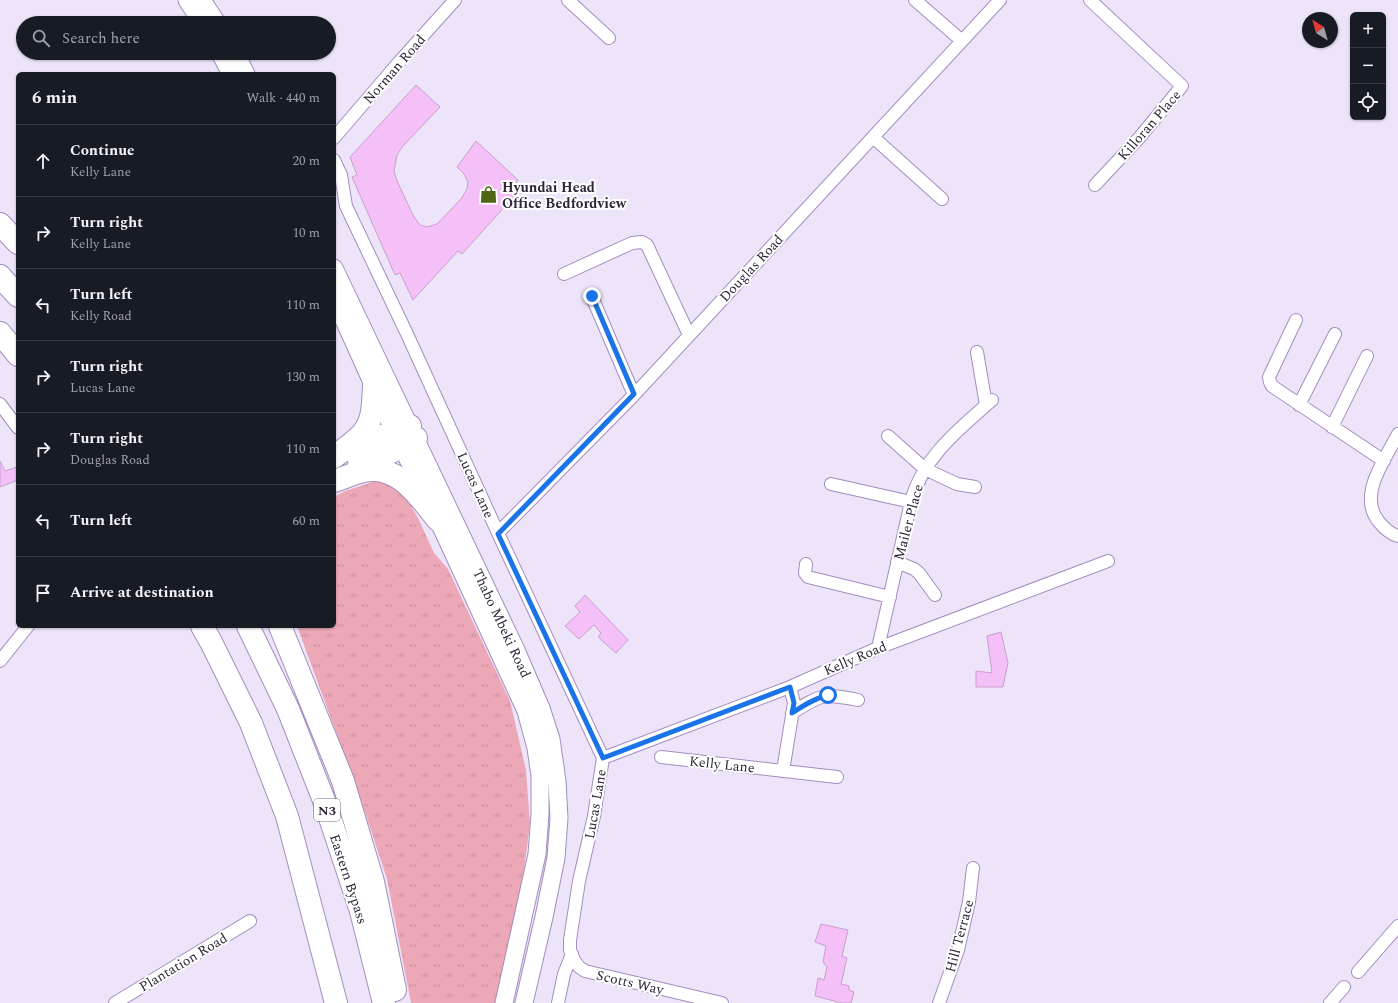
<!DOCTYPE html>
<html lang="en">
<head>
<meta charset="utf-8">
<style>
	:root { --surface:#171b24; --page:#20242c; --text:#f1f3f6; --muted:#9ea1a6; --line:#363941 }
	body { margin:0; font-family:Spectral,serif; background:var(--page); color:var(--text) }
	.controls { position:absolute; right:12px; top:12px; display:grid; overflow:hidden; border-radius:6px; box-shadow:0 1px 3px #0004 }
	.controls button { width:36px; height:36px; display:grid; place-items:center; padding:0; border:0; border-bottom:1px solid var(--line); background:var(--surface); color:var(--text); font:20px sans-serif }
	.compass { position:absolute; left:1302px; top:12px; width:36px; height:36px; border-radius:50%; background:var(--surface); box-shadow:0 1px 3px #0004; rotate:323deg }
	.stop { position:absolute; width:12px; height:12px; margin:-9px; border:3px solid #1a73e8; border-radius:50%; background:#fff }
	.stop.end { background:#1a73e8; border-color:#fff; box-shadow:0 1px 4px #0008 }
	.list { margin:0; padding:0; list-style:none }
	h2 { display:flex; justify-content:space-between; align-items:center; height:52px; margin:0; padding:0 16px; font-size:17px }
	h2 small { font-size:13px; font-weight:400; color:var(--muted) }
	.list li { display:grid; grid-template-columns:26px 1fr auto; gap:12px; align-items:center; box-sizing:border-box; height:72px; padding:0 16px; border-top:1px solid var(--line) }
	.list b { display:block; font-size:15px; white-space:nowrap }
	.list p { margin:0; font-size:13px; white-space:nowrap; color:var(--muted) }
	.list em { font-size:13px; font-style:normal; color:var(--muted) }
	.icon { flex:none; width:22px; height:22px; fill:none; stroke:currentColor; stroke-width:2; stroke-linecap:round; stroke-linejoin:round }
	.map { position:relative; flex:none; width:1398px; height:1003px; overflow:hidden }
	.search { position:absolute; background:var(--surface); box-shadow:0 1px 3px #0004; left:16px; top:16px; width:320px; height:44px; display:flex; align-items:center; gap:10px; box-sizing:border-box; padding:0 14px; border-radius:22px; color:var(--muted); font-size:15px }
	.panel { position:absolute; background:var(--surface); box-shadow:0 1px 3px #0004; left:16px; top:72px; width:320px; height:556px; border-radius:6px }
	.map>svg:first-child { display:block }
	.grass { fill:url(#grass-tufts) }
	.building { fill:#f5bff8; stroke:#c8a0cb }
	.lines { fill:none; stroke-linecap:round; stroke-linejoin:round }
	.street-casing { stroke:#a38dbf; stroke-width:14 }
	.secondary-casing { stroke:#a38dbf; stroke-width:19 }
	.highway-casing { stroke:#a38dbf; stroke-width:24 }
	.street { stroke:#fff; stroke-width:12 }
	.secondary { stroke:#fff; stroke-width:17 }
	.highway { stroke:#fff; stroke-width:22 }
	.route { stroke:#1a73e8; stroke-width:5 }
	.labels { text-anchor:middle; stroke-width:4; stroke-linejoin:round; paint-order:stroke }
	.shield { fill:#fff; stroke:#6d6674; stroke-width:1 }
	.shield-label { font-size:13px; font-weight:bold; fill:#2e2539 }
	.street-label { font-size:14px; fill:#2e2539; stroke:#fff }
	.poi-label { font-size:14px; font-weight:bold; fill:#2e2539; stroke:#fff; text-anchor:start }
</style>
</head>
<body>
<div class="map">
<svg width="1398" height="1003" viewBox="0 0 1398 1003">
	<defs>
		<pattern id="grass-tufts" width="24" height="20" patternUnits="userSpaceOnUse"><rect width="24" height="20" fill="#eda8b7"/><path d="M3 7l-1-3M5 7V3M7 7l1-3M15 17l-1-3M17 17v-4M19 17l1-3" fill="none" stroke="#cc909e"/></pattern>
	</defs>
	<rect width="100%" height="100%" fill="#ede4fa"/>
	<path class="grass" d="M382,479L401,488L419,520L434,553L448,569L510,701L526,770L530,824L517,923L498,1003H411L387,879L361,800L297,626H334V497L345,491Z"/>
	<path class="building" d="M416,85L440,107L403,146L397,155L394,171L397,181L414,217L420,225L427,227L437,224L461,199L467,189L468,182L464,174L457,167L476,141L518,180L513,187L518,192L462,254L458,251L413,300L400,273L395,275L352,177L357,175L350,157Z
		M0,461L5,471L17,467L18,469V480L0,487Z
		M585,595L628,640L616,653L598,637L601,633L594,625L579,639L565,626L580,612L575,606Z
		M1001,632L1008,663L1003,687H976V671L992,673L987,636Z
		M821,924L848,930L842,956L847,958L841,984L849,986V990L854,992L851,1003H842L815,996L818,978L824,980L827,967L823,962L826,946L815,942Z"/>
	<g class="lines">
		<defs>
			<path id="street" d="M568,0L609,38
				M915,0L962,41
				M1090,0L1182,86L1139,138L1095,185
				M873,137L942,199
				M334,138L400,61L455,0
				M334,160L341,175L346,206L407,334L498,533L603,758L594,816L579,881L570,940V950L574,960L579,967L585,971L722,1003
				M564,274L632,243L642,242L647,245L689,335
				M592,297L634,395
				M1296,320L1269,377L1270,382L1272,386L1384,461
				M977,352L986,405
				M0,404L18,428
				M1299,405L1335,334
				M1332,427L1367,356
				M1398,434C1385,460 1357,495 1379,522C1384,528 1390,534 1398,536
				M888,436L925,469L957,484L975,487
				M831,484L911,502
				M498,533L634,395L1000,0
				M897,562L914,569L919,573L935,595
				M806,564L805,573L808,577L890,597
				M878,648L911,502C922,458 960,428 992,400
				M0,661L28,626
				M792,713C821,694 824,693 858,700
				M661,757L837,777
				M603,758L790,687L878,648L1108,561
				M783,771L794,703L790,687
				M1358,972L1398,926
				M115,1003L250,921
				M558,1003L564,974L572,954
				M939,1003L958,950L969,902L973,868
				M1330,1003L1344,987"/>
			<path id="secondary" d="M187,0L202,23
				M202,0L217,23
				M220,53L231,74
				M235,53L246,74
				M334,268L516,650L541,708L551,739L557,781L559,818L556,858L544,917L524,1003
				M334,298L394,431L438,520L526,711L536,748L540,776V814L537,854L504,1003"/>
			<path id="highway" d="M0,224L18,243
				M0,276L18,296
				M0,333L18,355
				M351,451L394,431L410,426
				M334,457C343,450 353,443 361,435C374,422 373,402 374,385
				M358,468L401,447L416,438
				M334,481C344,478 354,473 364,471C398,463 420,498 438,520
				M202,626L211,642L251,723L287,816L336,1003
				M248,626L288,709L325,803L361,911L384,1003
				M280,626L343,781L373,882L395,990"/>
		</defs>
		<use href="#street" class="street-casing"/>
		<use href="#secondary" class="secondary-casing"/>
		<use href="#highway" class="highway-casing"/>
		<use href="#street" class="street"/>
		<use href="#secondary" class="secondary"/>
		<use href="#highway" class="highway"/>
	</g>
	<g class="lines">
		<path class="route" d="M592,296L634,394L498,534L603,758L790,687L794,703L792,713C804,705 815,698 828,695"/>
	</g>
	<defs>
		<symbol id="shop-bare" viewBox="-9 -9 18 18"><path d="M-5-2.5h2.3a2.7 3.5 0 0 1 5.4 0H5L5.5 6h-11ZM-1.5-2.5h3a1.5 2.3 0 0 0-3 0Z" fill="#4f6614" stroke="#fff" stroke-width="2.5" paint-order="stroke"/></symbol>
	</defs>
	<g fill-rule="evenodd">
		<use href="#shop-bare" x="476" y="182" width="25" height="25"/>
	</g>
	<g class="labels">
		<rect class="shield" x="314" y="799" width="26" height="22" rx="3"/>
		<g class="shield-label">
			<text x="327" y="815">N3</text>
		</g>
		<g class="street-label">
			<text transform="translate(394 69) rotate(-49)" y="5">Norman Road</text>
			<text transform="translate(1149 125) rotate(-49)" y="5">Killoran Place</text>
			<text transform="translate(751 268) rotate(-47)" y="5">Douglas Road</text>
			<text transform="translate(476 485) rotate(66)" y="5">Lucas Lane</text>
			<text transform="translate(908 522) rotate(-75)" y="5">Mailer Place</text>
			<text transform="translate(502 623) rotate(65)" y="5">Thabo Mbeki Road</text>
			<text transform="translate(855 658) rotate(-23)" y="5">Kelly Road</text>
			<text transform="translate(722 764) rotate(6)" y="5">Kelly Lane</text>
			<text transform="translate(595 804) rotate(-80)" y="5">Lucas Lane</text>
			<text transform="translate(349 879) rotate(72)" y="5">Eastern Bypass</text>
			<text transform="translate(959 936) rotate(-75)" y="5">Hill Terrace</text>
			<text transform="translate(183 962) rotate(-31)" y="5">Plantation Road</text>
			<text transform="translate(630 982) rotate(13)" y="5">Scotts Way</text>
		</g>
		<g class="poi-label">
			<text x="502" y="192">Hyundai Head<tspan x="502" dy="16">Office Bedfordview</tspan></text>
		</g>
	</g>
</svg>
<div class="controls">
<button>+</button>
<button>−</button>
<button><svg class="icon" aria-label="locate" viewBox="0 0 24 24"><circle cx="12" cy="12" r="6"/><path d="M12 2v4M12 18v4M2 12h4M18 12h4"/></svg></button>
</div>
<svg class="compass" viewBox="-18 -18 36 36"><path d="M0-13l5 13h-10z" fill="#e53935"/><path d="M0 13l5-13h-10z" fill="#9ea1a6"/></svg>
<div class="stop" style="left:828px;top:695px"></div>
<div class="stop end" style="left:592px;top:296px"></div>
<div class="search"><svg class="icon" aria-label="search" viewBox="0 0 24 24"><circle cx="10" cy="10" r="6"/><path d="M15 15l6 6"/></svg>Search here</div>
<section class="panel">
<h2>6 min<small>Walk · 440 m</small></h2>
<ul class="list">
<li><svg class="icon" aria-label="ahead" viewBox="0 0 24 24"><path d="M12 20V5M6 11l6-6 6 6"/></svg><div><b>Continue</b><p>Kelly Lane</p></div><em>20 m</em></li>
<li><svg class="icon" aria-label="right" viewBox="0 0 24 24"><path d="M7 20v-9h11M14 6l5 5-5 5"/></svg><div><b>Turn right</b><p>Kelly Lane</p></div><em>10 m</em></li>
<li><svg class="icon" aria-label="left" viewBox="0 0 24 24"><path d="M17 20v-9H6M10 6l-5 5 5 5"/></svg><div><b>Turn left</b><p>Kelly Road</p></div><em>110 m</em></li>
<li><svg class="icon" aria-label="right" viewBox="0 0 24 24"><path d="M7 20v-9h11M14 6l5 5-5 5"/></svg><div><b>Turn right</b><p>Lucas Lane</p></div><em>130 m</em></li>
<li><svg class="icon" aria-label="right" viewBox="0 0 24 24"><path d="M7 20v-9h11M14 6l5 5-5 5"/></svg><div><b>Turn right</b><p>Douglas Road</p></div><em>110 m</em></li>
<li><svg class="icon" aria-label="left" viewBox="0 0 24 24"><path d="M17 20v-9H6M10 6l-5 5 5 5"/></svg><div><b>Turn left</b></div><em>60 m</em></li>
<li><svg class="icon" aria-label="arrive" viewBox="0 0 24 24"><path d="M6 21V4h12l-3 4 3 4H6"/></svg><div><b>Arrive at destination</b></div></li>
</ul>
</section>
</div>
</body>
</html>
